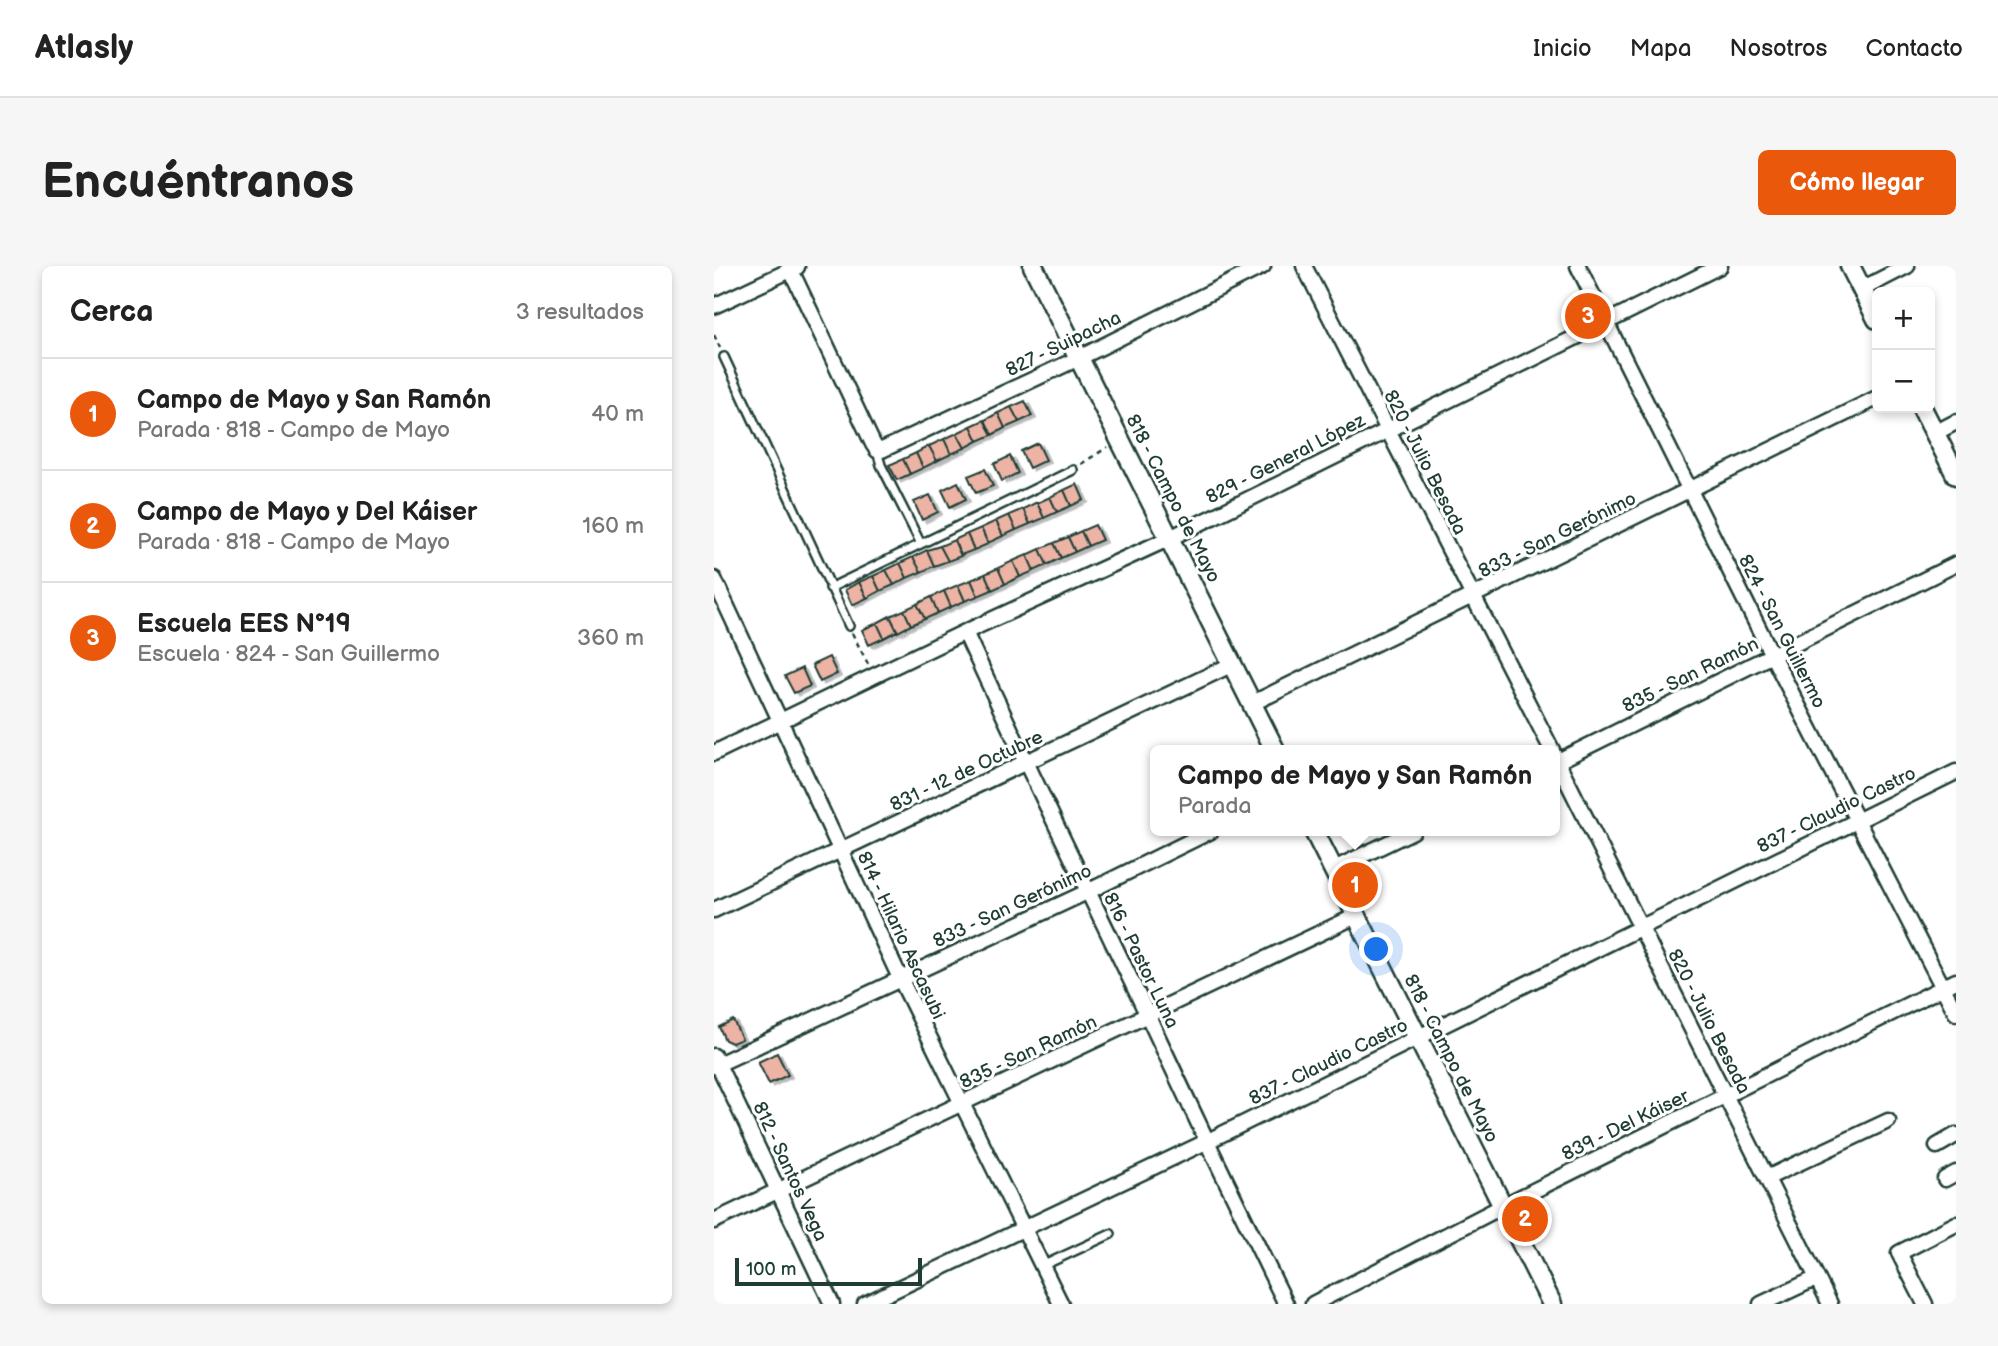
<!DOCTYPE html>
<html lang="es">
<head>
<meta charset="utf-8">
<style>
	:root { --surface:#fff; --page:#f6f6f6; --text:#222; --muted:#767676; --line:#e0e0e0; --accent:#ea580c }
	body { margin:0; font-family:"Balsamiq Sans",sans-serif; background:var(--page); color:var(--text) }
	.controls { position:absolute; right:21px; top:21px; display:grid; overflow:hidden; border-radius:10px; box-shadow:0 4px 10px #0003 }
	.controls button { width:63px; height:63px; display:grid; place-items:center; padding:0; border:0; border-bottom:2px solid var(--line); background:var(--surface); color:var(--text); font:35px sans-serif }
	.scale { position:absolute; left:21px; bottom:18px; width:187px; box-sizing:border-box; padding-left:7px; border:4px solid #1f3d34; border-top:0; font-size:19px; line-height:24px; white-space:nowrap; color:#1f3d34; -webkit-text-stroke:5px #fff; paint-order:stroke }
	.you { position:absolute; left:663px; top:684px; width:24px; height:24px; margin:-18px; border:5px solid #fff; border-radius:50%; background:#1a73e8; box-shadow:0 0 0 10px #1a73e833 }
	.badge { display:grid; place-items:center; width:46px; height:46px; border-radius:50%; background:var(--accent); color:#fff; font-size:23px; font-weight:700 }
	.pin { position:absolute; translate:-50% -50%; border:4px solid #fff; box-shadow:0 2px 7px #0006 }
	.popup { position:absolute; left:436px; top:479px; width:410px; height:91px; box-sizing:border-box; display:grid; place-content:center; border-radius:10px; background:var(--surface); filter:drop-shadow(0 2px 5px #0005); font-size:23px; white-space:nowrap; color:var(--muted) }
	.popup b { font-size:26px; color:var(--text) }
	.popup::after { content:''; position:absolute; left:50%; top:100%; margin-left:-14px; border:14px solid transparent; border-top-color:var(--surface) }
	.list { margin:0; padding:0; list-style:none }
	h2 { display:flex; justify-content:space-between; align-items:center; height:91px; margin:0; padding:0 28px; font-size:30px }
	h2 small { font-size:23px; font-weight:400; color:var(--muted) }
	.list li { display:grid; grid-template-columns:46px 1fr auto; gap:21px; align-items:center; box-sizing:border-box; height:112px; padding:0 28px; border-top:2px solid var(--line) }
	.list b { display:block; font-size:26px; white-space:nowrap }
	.list p { margin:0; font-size:23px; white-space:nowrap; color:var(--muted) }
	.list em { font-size:23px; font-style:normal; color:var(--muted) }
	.map { position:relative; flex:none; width:1242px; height:1038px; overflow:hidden; border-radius:10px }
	header { display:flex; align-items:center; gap:42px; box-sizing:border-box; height:98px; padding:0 35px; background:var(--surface); border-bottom:2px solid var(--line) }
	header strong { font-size:33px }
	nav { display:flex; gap:38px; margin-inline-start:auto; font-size:24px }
	.intro { display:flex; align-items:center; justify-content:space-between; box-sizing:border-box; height:168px; padding:0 42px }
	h1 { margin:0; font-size:49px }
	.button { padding:18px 32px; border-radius:10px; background:var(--accent); color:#fff; font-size:24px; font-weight:700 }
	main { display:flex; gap:42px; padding:0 42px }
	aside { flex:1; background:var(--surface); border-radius:10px; box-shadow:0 4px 10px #0003 }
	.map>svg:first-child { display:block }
	.building { fill:#edb4a5; stroke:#1f3d34; stroke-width:2; filter:url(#shadow) }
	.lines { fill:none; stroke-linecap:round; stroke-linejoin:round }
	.service-casing { stroke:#1f3d34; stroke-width:12 }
	.minor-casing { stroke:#1f3d34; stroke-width:19 }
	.tertiary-casing { stroke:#1f3d34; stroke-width:23 }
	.path { stroke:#1f3d34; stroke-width:2.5; stroke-dasharray:5 5; stroke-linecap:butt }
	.service { stroke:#fff; stroke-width:7 }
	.minor { stroke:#fff; stroke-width:14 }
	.tertiary { stroke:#fff; stroke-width:18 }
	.labels { text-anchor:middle; stroke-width:6; stroke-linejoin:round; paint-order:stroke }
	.street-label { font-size:19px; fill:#1f3d34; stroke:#fff }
</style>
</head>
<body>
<header>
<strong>Atlasly</strong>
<nav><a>Inicio</a><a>Mapa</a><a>Nosotros</a><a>Contacto</a></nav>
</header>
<div class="intro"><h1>Encuéntranos</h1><a class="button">Cómo llegar</a></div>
<main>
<aside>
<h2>Cerca<small>3 resultados</small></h2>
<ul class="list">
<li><span class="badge">1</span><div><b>Campo de Mayo y San Ramón</b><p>Parada · 818 - Campo de Mayo</p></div><em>40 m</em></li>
<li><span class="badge">2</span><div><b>Campo de Mayo y Del Káiser</b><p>Parada · 818 - Campo de Mayo</p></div><em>160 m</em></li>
<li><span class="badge">3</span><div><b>Escuela EES N°19</b><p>Escuela · 824 - San Guillermo</p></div><em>360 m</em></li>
</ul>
</aside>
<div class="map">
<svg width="1242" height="1038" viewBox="0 0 1242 1038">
	<defs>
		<filter id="shadow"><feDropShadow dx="4" dy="2.5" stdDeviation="0" flood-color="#0004"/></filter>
	</defs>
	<rect width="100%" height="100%" fill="#fff"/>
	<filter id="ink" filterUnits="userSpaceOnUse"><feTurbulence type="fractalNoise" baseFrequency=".0143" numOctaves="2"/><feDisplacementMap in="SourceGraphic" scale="14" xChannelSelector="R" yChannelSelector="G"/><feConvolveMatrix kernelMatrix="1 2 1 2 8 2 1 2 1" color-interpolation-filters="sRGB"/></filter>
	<g filter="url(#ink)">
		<path class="building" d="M311,135L318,150L305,156L297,141Z
			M297,141L305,156L291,162L284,147Z
			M284,147L291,162L278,169L271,154Z
			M270,154L278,169L264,175L257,160Z
			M257,160L264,175L251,182L243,167Z
			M243,167L251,182L237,188L230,173Z
			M230,173L237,188L223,195L215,180Z
			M324,177L332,194L315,202L307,185Z
			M215,180L223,195L209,202L202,187Z
			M202,187L209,202L196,208L189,193Z
			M296,190L304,207L288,215L280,198Z
			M189,193L196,208L183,214L175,199Z
			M271,203L279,220L262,227L254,210Z
			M244,216L252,233L236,241L228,224Z
			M363,218L370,234L357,240L350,224Z
			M350,224L357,240L343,246L336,231Z
			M216,229L224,246L208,254L200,236Z
			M336,231L343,246L330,252L323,237Z
			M323,236L330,252L316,258L309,243Z
			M309,243L316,258L302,264L295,249Z
			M295,249L302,264L289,270L282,255Z
			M282,255L289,270L274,277L267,262Z
			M381,259L388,274L374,280L367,265Z
			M267,262L274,278L260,284L253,268Z
			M367,265L374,280L361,286L354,271Z
			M253,268L260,284L247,289L240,274Z
			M354,271L361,286L347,292L340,277Z
			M240,274L247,290L234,295L226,280Z
			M340,277L347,292L333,299L326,283Z
			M226,280L234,295L220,300L213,284Z
			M326,283L333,299L320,305L313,289Z
			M213,284L220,300L207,306L199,291Z
			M313,289L320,305L306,311L299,295Z
			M199,291L207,306L193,312L186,297Z
			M299,295L306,311L291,318L284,302Z
			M186,297L193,312L180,319L172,304Z
			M284,302L291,318L278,324L271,308Z
			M172,304L180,319L166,325L159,310Z
			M271,308L278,324L264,330L257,314Z
			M159,310L166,325L153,332L145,316Z
			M257,314L264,330L251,335L244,319Z
			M145,316L153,332L138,339L131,324Z
			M244,319L251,335L237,341L230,325Z
			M230,325L237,341L224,347L217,331Z
			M217,331L224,347L211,353L203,338Z
			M203,338L211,353L197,359L190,344Z
			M190,344L197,359L184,366L176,350Z
			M176,350L183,365L170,372L163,357Z
			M163,357L170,372L155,379L148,364Z
			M115,391L123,408L106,416L98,399Z
			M88,402L96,420L80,427L71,410Z
			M19,754L28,773L18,777L11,774L5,761Z
			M63,787L74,809L55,818L44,796Z"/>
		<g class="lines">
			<defs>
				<path id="service" d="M10,91L135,360
					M163,185L167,199L206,276
					M116,322L359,204
					M328,1000L397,968"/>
				<path id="minor" d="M75,0L159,178L163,184H168L365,92L549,0
					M590,0L838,484
					M864,0L1058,389L1242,747
					M1148,23L1193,0
					M0,40L83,1
					M1221,167L1242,156
					M0,313L186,712L347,1038
					M251,366C310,495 373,622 434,750C479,847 525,943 572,1038
					M539,437L1163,132
					M0,487L251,366L456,272L1006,0
					M840,489L1116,1038
					M840,497L1242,298
					M620,603L699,565
					M0,644L519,398
					M0,790L118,1038
					M0,800L373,626L497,565
					M1223,880L1242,869
					M1053,912L1174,855
					M1231,913L1242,907
					M0,955L644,649
					M151,1038L492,876L1242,506
					M599,1038L789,940L1242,715
					M1047,1038L1103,1012
					M1211,1038L1185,987L1242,958"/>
				<path id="tertiary" d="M319,0L561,484
					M1136,0L1163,53
					M1208,142L1242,209
					M600,565L838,1038"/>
			</defs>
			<use href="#service" class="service-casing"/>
			<use href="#minor" class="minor-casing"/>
			<use href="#tertiary" class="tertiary-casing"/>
			<path class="path" d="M0,69L6,82
				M367,198L394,181
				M138,367L154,398"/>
			<use href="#service" class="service"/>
			<use href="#minor" class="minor"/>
			<use href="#tertiary" class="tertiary"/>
		</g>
	</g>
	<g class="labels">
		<g class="street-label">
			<text transform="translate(349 77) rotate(-26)" y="7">827 - Suipacha</text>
			<text transform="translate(571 192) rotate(-27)" y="7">829 - General López</text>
			<text transform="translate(712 196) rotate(63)" y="7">820 - Julio Besada</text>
			<text transform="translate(460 232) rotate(63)" y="7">818 - Campo de Mayo</text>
			<text transform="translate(843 268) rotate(-26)" y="7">833 - San Gerónimo</text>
			<text transform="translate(1069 365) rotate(63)" y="7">824 - San Guillermo</text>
			<text transform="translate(976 408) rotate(-26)" y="7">835 - San Ramón</text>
			<text transform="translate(252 504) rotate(-25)" y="7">831 - 12 de Octubre</text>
			<text transform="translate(1122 543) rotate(-26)" y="7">837 - Claudio Castro</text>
			<text transform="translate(298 639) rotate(-25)" y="7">833 - San Gerónimo</text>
			<text transform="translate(188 669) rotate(65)" y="7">814 - Hilario Ascasubi</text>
			<text transform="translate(428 694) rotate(64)" y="7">816 - Pastor Luna</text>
			<text transform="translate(996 755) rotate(63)" y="7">820 - Julio Besada</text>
			<text transform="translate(314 785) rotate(-25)" y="7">835 - San Ramón</text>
			<text transform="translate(738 792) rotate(63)" y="7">818 - Campo de Mayo</text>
			<text transform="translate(614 795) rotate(-26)" y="7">837 - Claudio Castro</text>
			<text transform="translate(911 858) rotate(-26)" y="7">839 - Del Káiser</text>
			<text transform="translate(77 905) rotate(65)" y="7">812 - Santos Vega</text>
		</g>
	</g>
</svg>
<div class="controls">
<button>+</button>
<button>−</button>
</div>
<div class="scale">100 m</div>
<div class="you"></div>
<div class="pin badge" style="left:641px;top:619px">1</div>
<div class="popup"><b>Campo de Mayo y San Ramón</b>Parada</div>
<div class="pin badge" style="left:811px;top:953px">2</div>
<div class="pin badge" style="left:874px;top:50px">3</div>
</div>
</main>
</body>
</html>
